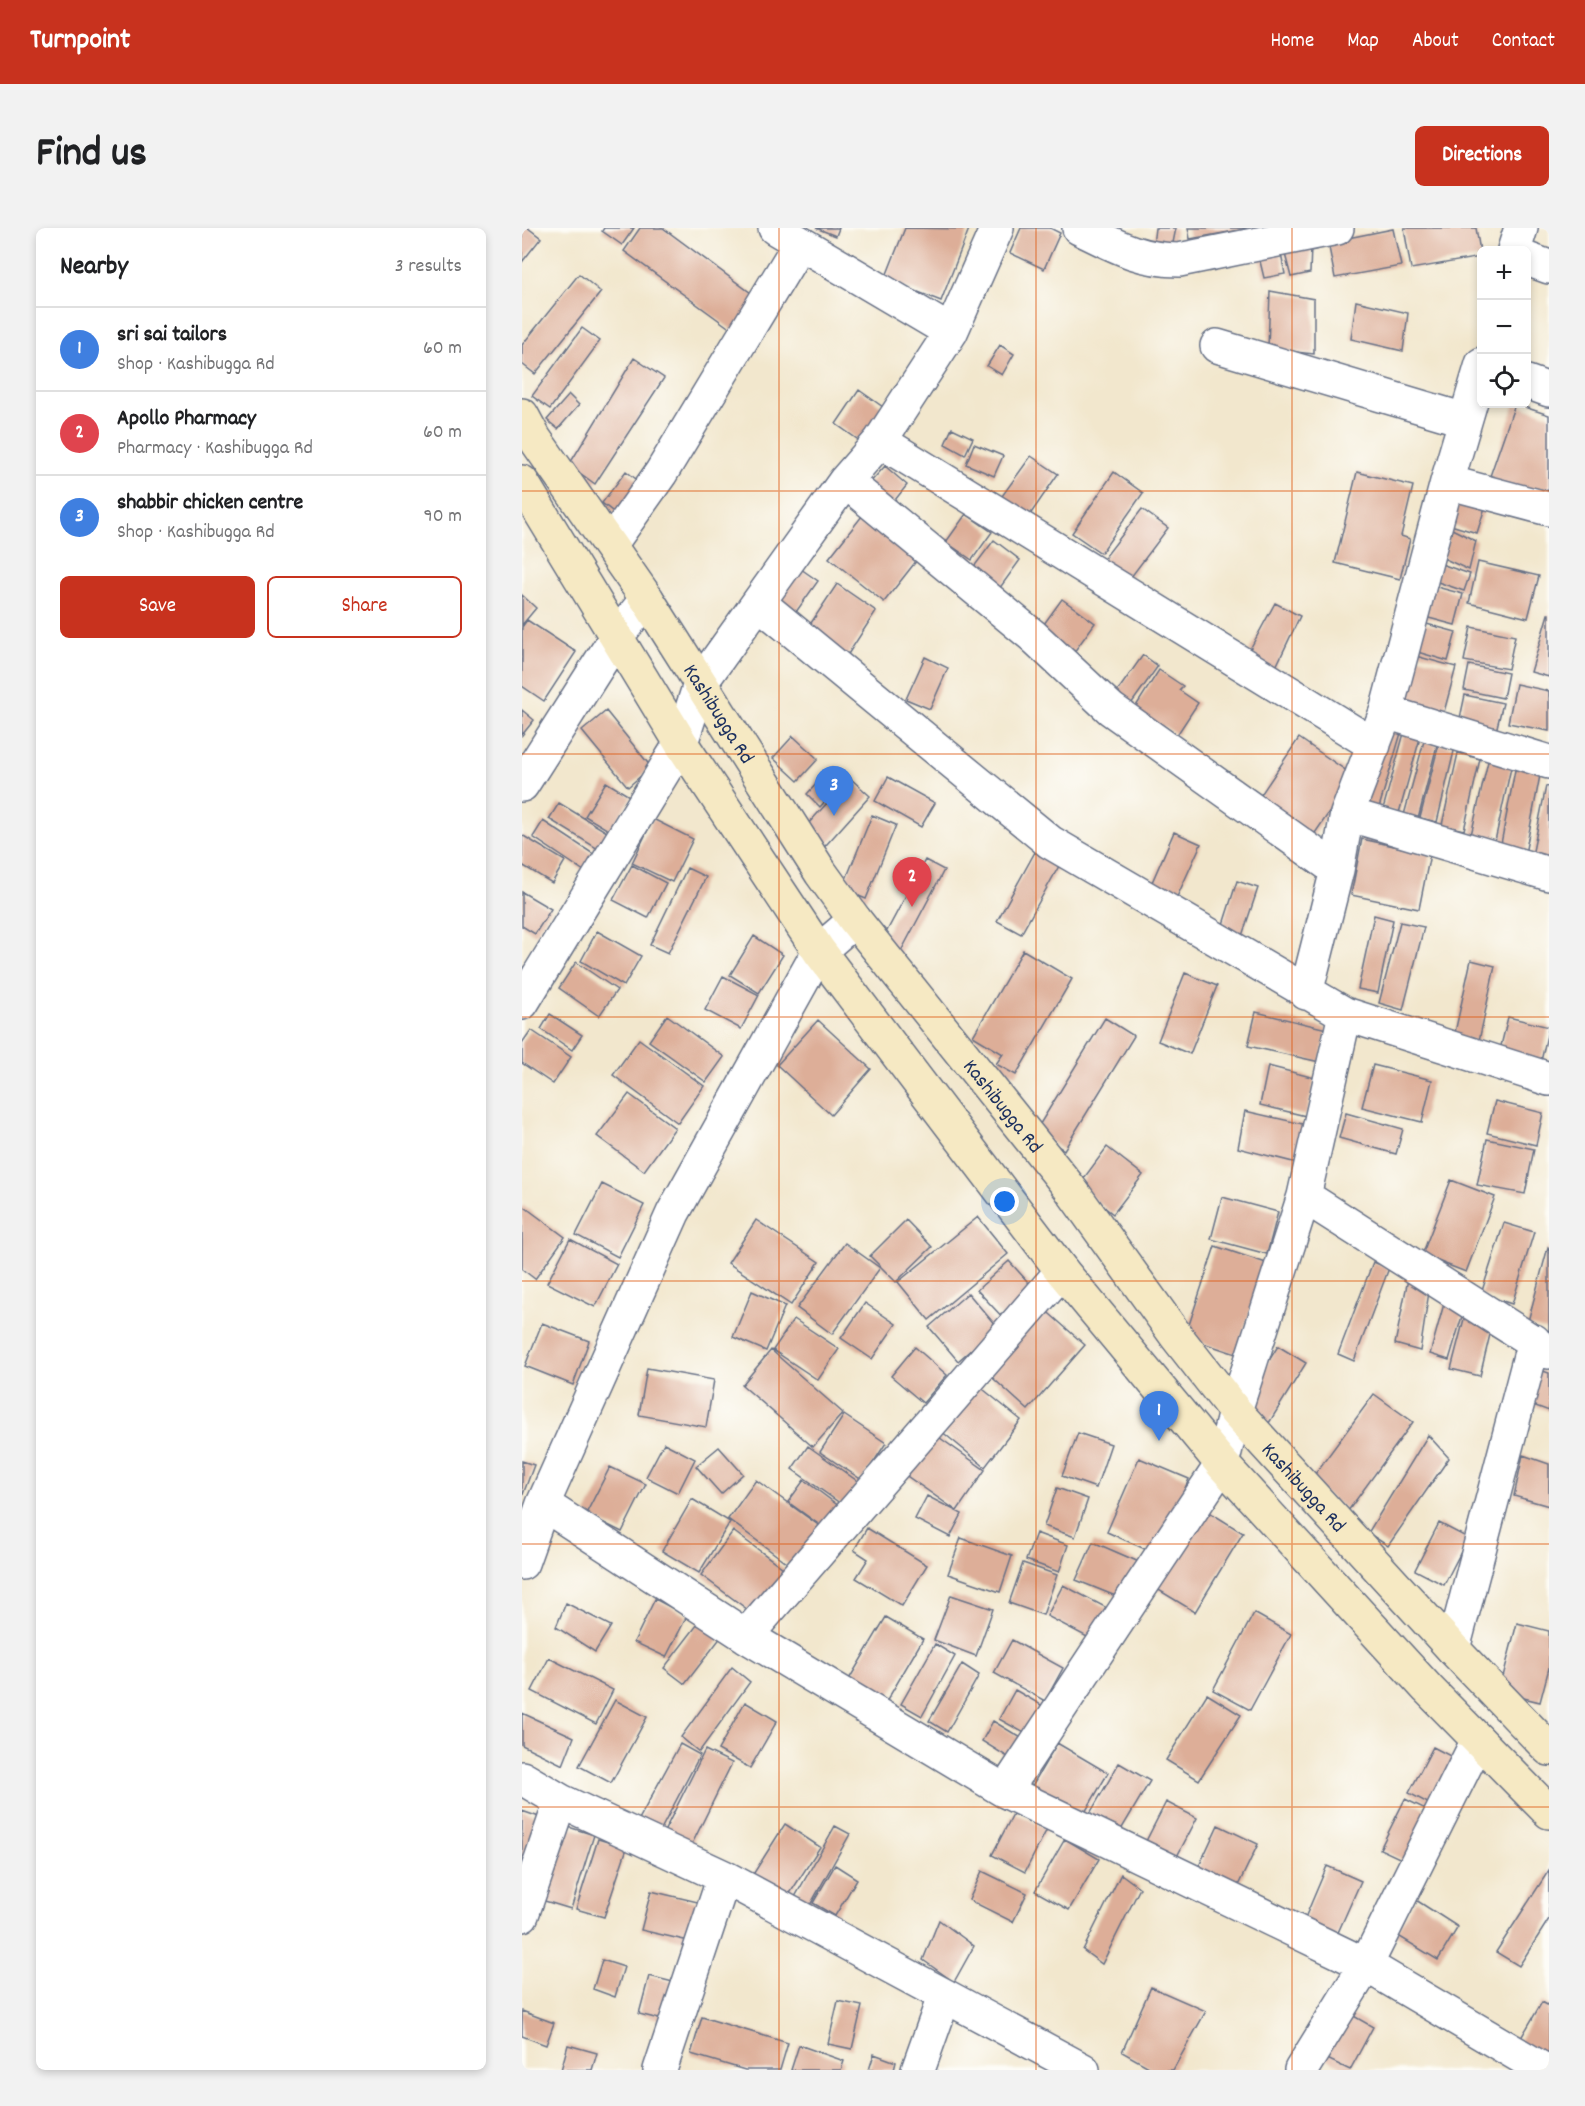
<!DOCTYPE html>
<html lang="en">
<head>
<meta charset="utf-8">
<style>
	:root { --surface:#fff; --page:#f2f2f2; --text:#202124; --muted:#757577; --line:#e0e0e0; --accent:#c8321e }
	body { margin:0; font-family:Dekko,sans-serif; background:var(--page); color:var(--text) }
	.controls { position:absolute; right:18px; top:18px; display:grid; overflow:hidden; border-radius:9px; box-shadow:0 3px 9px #0003 }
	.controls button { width:54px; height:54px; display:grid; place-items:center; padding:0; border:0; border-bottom:2px solid var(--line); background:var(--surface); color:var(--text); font:30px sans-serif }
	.you { position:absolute; left:483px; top:974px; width:21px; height:21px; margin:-15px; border:4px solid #fff; border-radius:50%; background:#1a73e8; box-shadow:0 0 0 9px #1a73e833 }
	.badge { display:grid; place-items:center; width:39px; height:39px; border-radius:50%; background:var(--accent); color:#fff; font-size:20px; font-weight:700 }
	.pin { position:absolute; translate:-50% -50px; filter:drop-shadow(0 2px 3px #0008) }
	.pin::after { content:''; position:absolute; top:32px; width:21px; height:18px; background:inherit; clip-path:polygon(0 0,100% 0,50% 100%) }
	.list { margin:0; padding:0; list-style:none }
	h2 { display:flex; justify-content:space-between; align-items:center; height:78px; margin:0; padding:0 24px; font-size:26px }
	h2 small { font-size:20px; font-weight:400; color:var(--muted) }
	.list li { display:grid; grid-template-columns:39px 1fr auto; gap:18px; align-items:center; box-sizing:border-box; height:84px; padding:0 24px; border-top:2px solid var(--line) }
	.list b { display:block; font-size:22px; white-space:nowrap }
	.list p { margin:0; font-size:20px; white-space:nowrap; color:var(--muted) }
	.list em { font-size:20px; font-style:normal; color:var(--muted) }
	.actions { display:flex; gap:12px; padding:18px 24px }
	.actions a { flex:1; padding:14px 0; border:2px solid var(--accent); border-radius:9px; text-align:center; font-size:21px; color:var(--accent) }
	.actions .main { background:var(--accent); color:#fff }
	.icon { flex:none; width:33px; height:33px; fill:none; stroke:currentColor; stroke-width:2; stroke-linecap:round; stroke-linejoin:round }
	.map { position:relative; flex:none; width:1027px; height:1842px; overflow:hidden; border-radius:9px }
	header { display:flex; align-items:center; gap:36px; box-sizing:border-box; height:84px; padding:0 30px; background:var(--accent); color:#fff }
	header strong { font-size:28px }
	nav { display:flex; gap:33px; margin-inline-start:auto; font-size:21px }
	.intro { display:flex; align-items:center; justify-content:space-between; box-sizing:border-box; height:144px; padding:0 36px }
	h1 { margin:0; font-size:42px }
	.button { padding:15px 27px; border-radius:9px; background:var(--accent); color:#fff; font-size:21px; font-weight:700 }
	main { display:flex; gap:36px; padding:0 36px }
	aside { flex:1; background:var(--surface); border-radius:9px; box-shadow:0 3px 9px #0003 }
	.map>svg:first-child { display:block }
	.building { fill:#ddae98 }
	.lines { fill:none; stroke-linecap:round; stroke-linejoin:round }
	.minor-casing { stroke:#666f85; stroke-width:36 }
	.secondary-casing { stroke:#666f85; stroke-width:36 }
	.minor { stroke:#fff; stroke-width:33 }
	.secondary { stroke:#f6e9c3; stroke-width:33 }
	.grid { fill:none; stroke:#de5710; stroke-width:1.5; stroke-opacity:0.55 }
	.labels { text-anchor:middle; stroke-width:4.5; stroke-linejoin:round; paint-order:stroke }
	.street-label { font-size:21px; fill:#1b2f5e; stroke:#fdfcf7 }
</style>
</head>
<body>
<header>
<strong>Turnpoint</strong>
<nav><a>Home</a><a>Map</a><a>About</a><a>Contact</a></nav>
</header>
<div class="intro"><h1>Find us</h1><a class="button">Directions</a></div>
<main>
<aside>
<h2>Nearby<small>3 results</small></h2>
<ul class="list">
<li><span class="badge" style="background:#3f7fe0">1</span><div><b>sri sai tailors</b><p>Shop · Kashibugga Rd</p></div><em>60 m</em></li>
<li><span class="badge" style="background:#e0444e">2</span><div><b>Apollo Pharmacy</b><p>Pharmacy · Kashibugga Rd</p></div><em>60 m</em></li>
<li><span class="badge" style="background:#3f7fe0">3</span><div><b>shabbir chicken centre</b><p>Shop · Kashibugga Rd</p></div><em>90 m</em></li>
</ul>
<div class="actions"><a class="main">Save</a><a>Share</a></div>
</aside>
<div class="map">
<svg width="1027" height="1842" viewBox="0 0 1027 1842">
	<rect width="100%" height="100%" fill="#fdfcf7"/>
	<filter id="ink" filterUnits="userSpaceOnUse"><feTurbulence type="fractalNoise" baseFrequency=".0167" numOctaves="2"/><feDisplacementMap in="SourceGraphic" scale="12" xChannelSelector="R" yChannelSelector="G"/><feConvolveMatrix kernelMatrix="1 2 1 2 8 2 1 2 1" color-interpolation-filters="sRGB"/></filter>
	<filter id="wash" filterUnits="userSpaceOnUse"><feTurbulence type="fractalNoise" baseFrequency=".008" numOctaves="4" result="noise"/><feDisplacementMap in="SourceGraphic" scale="24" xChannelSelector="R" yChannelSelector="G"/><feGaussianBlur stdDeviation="1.35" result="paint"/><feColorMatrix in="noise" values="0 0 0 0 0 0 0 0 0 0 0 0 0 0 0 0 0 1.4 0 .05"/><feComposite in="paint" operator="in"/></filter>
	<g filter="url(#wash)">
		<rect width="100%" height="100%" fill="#f2e7cd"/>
		<g id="blocks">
			<path class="building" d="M0,0H6L19,10L0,34Z
				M82,0H112L100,17L80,3Z
				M118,0H141L237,71L213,104L102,23Z
				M294,0H317L314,8Z
				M383,0L447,1L419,73L363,51Z
				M499,0H528L538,5L522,41L488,25Z
				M633,0H654L650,20L631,17Z
				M666,0H724V1L668,11Z
				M882,0H954L959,29L889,41Z
				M871,1L879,38L813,50L806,14Z
				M789,18L788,45L769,49L762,22Z
				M758,21L763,46L742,50L736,25Z
				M57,46L79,64L13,146L0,136V117Z
				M748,63L792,71V126L746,121Z
				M834,73L886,85L881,123L829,111Z
				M60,100L78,113L28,181L10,168Z
				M478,117L492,126L480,147L465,138Z
				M112,130L142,150L73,256L47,237Z
				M337,162L368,184L345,218L314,196Z
				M47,167L57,177L36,201L25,192Z
				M993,176L1027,187V260L1023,271L967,251Z
				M430,200L451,210L443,227L423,216Z
				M452,216L481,228L472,248L444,236Z
				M509,228L536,246L503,294L475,275Z
				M363,238L385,257L369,277L346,257Z
				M104,243L124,259L99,290L80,275Z
				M592,244L621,265L579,325L550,305Z
				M835,244L891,258L879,308L888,311L878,351L813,335Z
				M932,262L965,273L955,305L922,295Z
				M620,281L646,300L606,353L580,333Z
				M344,283L399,327L362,374L307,330Z
				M444,286L470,304L450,332L424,314Z
				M928,300L954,313L947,342L921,330Z
				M472,312L498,332L472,368L445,348Z
				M956,334L1017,348L1006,390L947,375Z
				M919,336L948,346L942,363L913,353Z
				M279,341L296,353L274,384L257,372Z
				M315,356L354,383L323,431L283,404Z
				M911,358L941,366L933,397L903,389Z
				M0,367L14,380L0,397Z
				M540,371L573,395L547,431L514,407Z
				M753,375L778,388L752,443L727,423Z
				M1026,386H1027V449L1009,444Z
				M5,392L54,424L22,473L0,458V399Z
				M901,395L934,404L926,433L892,423Z
				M949,399L993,408L986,441L942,433Z
				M621,427L636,438L602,486L587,475Z
				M890,427L934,439L922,484L879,474Z
				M403,429L426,440L408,481L384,471Z
				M947,437L986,445L981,470L942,462Z
				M637,442L661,458L657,462L676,475L655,507L642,498L637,505L609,486Z
				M994,456L1027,463V503L986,495Z
				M943,467L981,475L974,503L937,495Z
				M0,482L12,492L0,507Z
				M84,483L129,539L106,559L60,503Z
				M862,500L879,505L856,583L839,577Z
				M882,505L898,510L877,585L861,581Z
				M271,508L296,531L276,553L251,530Z
				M777,510L832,548L789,611L734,574Z
				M902,513L915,517L896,591L882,587Z
				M917,516L933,519L915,594L898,590Z
				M936,525L958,531L942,602L920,597Z
				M967,529L990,535L973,613L949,607Z
				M994,537L1019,542L1003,626L978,621Z
				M310,539L323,551L298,579L285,566Z
				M366,549L413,575L399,599L353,573Z
				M328,550L348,568L296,626L275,608Z
				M84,554L109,569L88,603L63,588Z
				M1024,558L1027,559V637L1009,633Z
				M37,575L85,604L76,621L27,591Z
				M350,587L374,597L344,671L320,661Z
				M131,591L171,611L150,654L110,635Z
				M21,593L79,631L68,647L11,609Z
				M652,604L679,616L650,680L624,668Z
				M0,607L43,633L30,655L0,637Z
				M840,611L908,626L897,681L829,667Z
				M513,624L537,638L499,706L475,693Z
				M403,632L422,642L377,727L358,716Z
				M110,637L144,655L126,690L91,672Z
				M165,640L184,649L146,725L128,717Z
				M715,653L736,660L716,720L696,712Z
				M0,664L29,681L13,706L0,698Z
				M852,687L871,692L856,765L836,761Z
				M878,694L902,699L881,782L857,775Z
				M75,703L119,728L102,758L59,733Z
				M232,708L261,727L237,765L208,747Z
				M501,722L550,751L494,847L474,836L481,826L451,808Z
				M949,732L973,738L957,813L932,809Z
				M54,734L95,762L77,788L37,760Z
				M663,745L695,758L668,826L636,813Z
				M201,748L237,767L219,801L183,782Z
				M734,784L805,801L798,834L726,818Z
				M28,786L60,807L50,822L19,801Z
				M145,787L202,829L184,854L127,813Z
				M986,789L1027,799L1019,833L978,822Z
				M583,790L612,808L542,922L513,904Z
				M296,792L349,841L309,887L255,837Z
				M9,802L49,829L31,856L0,835V815Z
				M117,811L182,858L156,895L91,847Z
				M851,837L910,852L900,894L840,879Z
				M746,838L793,850L784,888L738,877Z
				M107,866L153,900L122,943L75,908Z
				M973,873L1021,885L1014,917L965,905Z
				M723,883L785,897L775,935L716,920Z
				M824,885L881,901L874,926L817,910Z
				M965,911L1012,921L1003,966L955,957Z
				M585,919L621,947L591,986L556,958Z
				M929,952L973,969L944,1044L900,1027Z
				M80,956L122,977L96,1029L54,1007Z
				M700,969L756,984L745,1026L689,1011Z
				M0,977L43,1009L13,1051L0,1041Z
				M456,989L486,1026L407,1092L376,1054Z
				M234,992L297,1034L269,1077L206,1035Z
				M384,992L410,1019L374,1054L348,1028Z
				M982,995L1012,1004L990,1076L959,1066Z
				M48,1011L95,1036L73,1079L25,1055Z
				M323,1015L358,1040L310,1106L275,1080Z
				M693,1018L744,1035L714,1126L663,1109Z
				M1026,1019L1027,1020V1103L1005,1097Z
				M487,1033L515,1064L484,1093L455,1062Z
				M851,1034L867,1040L832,1133L816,1126Z
				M886,1051L908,1057L898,1123L873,1116Z
				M230,1063L263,1078L244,1123L211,1109Z
				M446,1065L475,1099L436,1133L407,1099Z
				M923,1072L943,1078L927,1132L908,1126Z
				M343,1075L374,1096L350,1131L319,1110Z
				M520,1079L563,1117L506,1182L463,1143Z
				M943,1087L971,1094L958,1148L929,1141Z
				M272,1091L317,1121L296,1152L251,1122Z
				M20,1095L67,1113L51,1157L3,1138Z
				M756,1118L784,1135L747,1195L719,1178Z
				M393,1119L425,1147L401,1175L369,1148Z
				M249,1122L321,1185L291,1219L220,1157Z
				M125,1140L192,1152L184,1199L117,1187Z
				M1015,1141L1027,1145V1183L1011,1177Z
				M451,1153L499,1192L463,1239L413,1198Z
				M852,1166L891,1194L826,1283L787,1254Z
				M322,1187L364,1215L340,1252L298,1224Z
				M411,1205L463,1242L435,1283L382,1246Z
				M556,1205L589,1216L574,1260L540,1248Z
				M906,1207L927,1230L866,1318L846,1305Z
				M142,1215L173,1231L156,1265L124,1249Z
				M286,1218L338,1255L322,1278L270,1241Z
				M197,1219L221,1246L199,1266L174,1238Z
				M1001,1227L1027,1236V1278L992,1268Z
				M617,1230L667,1251L634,1326L585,1304Z
				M0,1233L12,1237L0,1269Z
				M88,1239L124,1256L100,1304L64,1286Z
				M234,1252L299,1299L269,1338L206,1291Z
				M282,1252L318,1279L302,1300L266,1274Z
				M535,1260L566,1271L553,1309L522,1298Z
				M405,1268L440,1286L428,1309L393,1291Z
				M170,1271L208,1294L177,1345L140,1323Z
				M684,1282L721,1305L673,1384L635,1361Z
				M917,1295L946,1310L922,1357L893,1342Z
				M345,1300L405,1337L380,1378L334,1350L346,1331L332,1322Z
				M211,1303L265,1343L233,1387L179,1347Z
				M514,1305L546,1317L537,1344L504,1332Z
				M439,1310L490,1328L478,1364L426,1346Z
				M571,1314L617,1334L601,1371L554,1352Z
				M501,1335L535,1347L521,1387L487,1375Z
				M541,1357L585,1380L569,1411L525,1388Z
				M429,1367L471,1381L454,1428L412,1412Z
				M133,1371L165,1388L144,1429L112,1414Z
				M44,1375L89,1398L73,1424L34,1399Z
				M732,1385L769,1406L728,1482L691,1462Z
				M182,1388L203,1404L163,1456L142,1440Z
				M364,1389L401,1411L363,1476L326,1453Z
				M995,1395L1027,1403V1440L1018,1474L977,1464Z
				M490,1412L541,1440L523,1473L472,1445Z
				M413,1416L433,1428L400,1488L379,1476Z
				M27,1430L91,1462L74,1496L10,1463Z
				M440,1436L457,1447L425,1504L407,1493Z
				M210,1439L228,1454L177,1524L159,1509Z
				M493,1462L521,1478L506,1507L477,1491Z
				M685,1466L719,1487L677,1552L644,1532Z
				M93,1472L125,1489L89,1555L57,1538Z
				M223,1474L255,1493L228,1540L196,1522Z
				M0,1485L52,1509L41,1537L0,1517Z
				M471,1493L501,1511L489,1531L460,1513Z
				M535,1515L586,1545L558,1593L507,1563Z
				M158,1516L178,1527L136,1607L115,1595Z
				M911,1519L938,1533L913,1579L887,1565Z
				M183,1522L210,1535L168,1620L141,1606Z
				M597,1535L628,1553L596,1607L566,1589Z
				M883,1571L912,1585L888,1635L858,1621Z
				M644,1574L675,1590L651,1636L621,1619Z
				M0,1583L20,1590L0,1638Z
				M492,1584L525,1601L503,1644L470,1627Z
				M37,1596L72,1607L49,1681L13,1670Z
				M263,1596L298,1619L265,1670L230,1648Z
				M696,1597L736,1616L711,1668L672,1649Z
				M313,1598L328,1606L288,1677L273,1669Z
				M76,1611L105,1620L82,1689L54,1681Z
				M543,1611L577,1631L547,1682L513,1663Z
				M313,1637L335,1651L313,1688L291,1675Z
				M805,1638L839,1653L810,1718L777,1704Z
				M1027,1642V1691L997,1738L974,1724Z
				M460,1643L505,1665L491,1694L447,1672Z
				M599,1646L618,1660L580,1736L561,1722Z
				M129,1663L180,1675L171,1714L119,1702Z
				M894,1672L936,1699L916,1732L873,1706Z
				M417,1692L452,1718L432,1754L401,1732Z
				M80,1732L102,1739L93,1769L71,1761Z
				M127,1748L151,1754L141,1792L117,1786Z
				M629,1759L684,1783L651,1842H632L600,1824Z
				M316,1773L340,1778L330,1821L306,1816Z
				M1020,1774L1027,1778V1834L996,1815Z
				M0,1783L32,1795L24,1817L0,1808Z
				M823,1783L851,1799L828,1842L799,1828Z
				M180,1789L266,1815L258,1842H223L169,1826Z
				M46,1817L75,1825L70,1842H39Z
				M277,1817L322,1833L319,1842H269Z
				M352,1826L374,1834L372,1842H347Z"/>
		</g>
	</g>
	<g filter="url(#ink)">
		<use href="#blocks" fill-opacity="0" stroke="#666f85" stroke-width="1.5"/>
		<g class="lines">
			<defs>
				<path id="minor" d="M253,0L429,104
					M557,0C592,17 617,32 657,32L815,0
					M992,22L999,0
					M1005,31L1027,39
					M695,118L943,192
					M1005,154L1027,162
					M358,213L852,517
					M323,253L511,408L589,481L815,642
					M925,254L1027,281
					M88,317L139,245L278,15
					M237,375L528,614L823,786L1027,851
					M864,484L1027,534
					M0,557L95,408L125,371
					M825,586L1027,646
					M784,765L815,642L825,586L864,484L925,254L960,136
					M0,775L159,515L178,456L323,253L358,213L429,104L475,0
					M782,968L1027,1124
					M21,1276L224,1408L483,1563L844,1737L1022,1842
					M0,1335L21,1276L151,985L297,723L333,692
					M224,1408L540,1043
					M931,1421L1012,1113
					M0,1550L39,1573L202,1649L561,1842
					M483,1563L700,1236L713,1183L782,968L823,786
					M0,1687L39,1573
					M138,1842L202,1649
					M396,1842L422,1769
					M779,1842L844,1737L956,1512"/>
				<g id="secondary">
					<path id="s1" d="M0,187L13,211L125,371L299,645L333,692L547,959L655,1109L713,1183L931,1421L1027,1521"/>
					<path d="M0,254L159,515L297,723L540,1043L700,1236L906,1461L1027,1584"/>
				</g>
			</defs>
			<use href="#minor" class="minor-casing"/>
			<use href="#secondary" class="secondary-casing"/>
			<use href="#minor" class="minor"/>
			<use href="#secondary" class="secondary"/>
		</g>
	</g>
	<path class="grid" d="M257,0V1842M514,0V1842M770,0V1842M0,263H1027M0,526H1027M0,789H1027M0,1053H1027M0,1316H1027M0,1579H1027"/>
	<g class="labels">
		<g class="street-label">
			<text dy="7" stroke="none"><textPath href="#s1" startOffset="358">Kashibugga Rd</textPath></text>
			<text dy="7" stroke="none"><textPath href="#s1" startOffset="843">Kashibugga Rd</textPath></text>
			<text dy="7" stroke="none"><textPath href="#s1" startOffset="1329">Kashibugga Rd</textPath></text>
		</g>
	</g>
</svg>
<div class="controls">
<button>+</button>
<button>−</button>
<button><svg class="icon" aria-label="locate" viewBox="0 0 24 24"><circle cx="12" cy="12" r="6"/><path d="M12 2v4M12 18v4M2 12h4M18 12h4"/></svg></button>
</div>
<div class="you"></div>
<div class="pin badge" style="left:637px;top:1213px;background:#3f7fe0">1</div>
<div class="pin badge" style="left:390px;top:679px;background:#e0444e">2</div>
<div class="pin badge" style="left:312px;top:588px;background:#3f7fe0">3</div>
</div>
</main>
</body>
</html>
